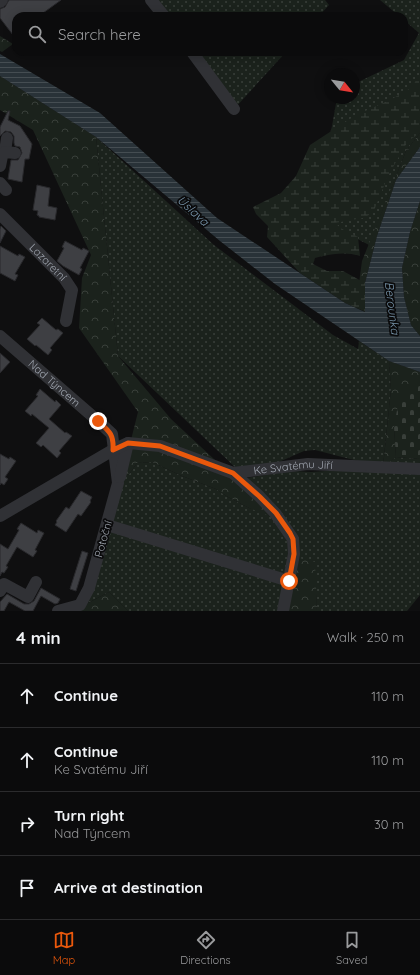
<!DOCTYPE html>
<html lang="en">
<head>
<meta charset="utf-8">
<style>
	:root { --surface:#0b0b0c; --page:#19191a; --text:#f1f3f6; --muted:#9a9b9d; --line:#2b2b2d; --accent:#ea580c }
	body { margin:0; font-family:Quicksand,sans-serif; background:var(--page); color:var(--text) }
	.compass { position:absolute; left:324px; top:68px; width:36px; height:36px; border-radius:50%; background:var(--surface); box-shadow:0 2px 10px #0003; rotate:120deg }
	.stop { position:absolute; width:12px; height:12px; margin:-9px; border:3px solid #ea580c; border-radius:50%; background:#fff }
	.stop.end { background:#ea580c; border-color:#fff; box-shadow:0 1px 4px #0008 }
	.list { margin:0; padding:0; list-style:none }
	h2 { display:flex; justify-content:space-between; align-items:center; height:52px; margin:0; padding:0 16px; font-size:17px }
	h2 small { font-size:13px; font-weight:400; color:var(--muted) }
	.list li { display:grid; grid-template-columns:26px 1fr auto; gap:12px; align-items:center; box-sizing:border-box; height:64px; padding:0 16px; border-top:1px solid var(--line) }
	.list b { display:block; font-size:15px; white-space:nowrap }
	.list p { margin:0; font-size:13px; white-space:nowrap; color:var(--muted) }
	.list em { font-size:13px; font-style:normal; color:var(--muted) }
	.icon { flex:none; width:22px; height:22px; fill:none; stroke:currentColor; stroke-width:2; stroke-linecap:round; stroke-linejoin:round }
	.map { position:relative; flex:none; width:420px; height:611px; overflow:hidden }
	.search { position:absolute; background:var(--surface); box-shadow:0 2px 10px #0003; left:12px; right:12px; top:12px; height:44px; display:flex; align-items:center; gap:10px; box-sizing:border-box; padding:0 14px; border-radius:12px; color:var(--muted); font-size:15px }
	.sheet { height:308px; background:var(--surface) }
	nav { display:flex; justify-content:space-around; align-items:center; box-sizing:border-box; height:56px; border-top:1px solid var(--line); background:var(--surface); font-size:11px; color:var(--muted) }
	nav a { display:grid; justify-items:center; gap:2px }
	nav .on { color:var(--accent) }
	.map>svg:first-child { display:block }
	.grass { fill:url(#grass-dots) }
	.forest { fill:url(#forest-crowns) }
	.wetland { fill:url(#wetland-marsh) }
	.cemetery { fill:url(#cemetery-stones) }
	.water { fill:url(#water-rules) }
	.building { fill:#3e3f43; stroke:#29292c }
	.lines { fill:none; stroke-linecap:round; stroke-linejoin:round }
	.minor { stroke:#303135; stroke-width:12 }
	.route { stroke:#ea580c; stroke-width:5 }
	.labels { text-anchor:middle; stroke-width:3.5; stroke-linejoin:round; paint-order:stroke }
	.street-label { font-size:11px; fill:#a0a6b0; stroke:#0a0a0b }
	.water-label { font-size:12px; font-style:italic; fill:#7895ab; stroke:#0a0a0b }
</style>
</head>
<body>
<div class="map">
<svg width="420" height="611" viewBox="0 0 420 611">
	<defs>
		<pattern id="grass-dots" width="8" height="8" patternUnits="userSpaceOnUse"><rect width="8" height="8" fill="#1b221c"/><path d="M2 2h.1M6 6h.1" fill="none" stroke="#393f3a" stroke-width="1.8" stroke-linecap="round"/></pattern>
		<pattern id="forest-crowns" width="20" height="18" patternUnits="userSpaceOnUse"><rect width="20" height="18" fill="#1b221c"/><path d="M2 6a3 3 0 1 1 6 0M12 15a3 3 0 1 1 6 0" fill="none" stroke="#393f3a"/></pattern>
		<pattern id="wetland-marsh" width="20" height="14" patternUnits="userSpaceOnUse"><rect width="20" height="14" fill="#1b221c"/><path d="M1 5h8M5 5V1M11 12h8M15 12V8" fill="none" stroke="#393f3a"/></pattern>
		<pattern id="cemetery-stones" width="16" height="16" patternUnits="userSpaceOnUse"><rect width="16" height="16" fill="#1b221c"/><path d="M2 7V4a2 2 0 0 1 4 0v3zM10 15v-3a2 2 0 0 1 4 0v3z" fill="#393f3a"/></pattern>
		<pattern id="water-rules" width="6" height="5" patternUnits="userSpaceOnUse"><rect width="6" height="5" fill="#293238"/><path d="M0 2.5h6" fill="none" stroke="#454d52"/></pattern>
	</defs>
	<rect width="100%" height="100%" fill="#0f0f10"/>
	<path class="grass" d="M152,0H325L329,5L319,16H164Z
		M380,0H420V133L406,151L369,245L309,214L332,126L337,98H354V84L404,60L419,33L404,20V16H399Z
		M192,52H286L234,109Z
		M96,137L214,245L333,335L358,349L359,341L389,361L391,389L383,466L396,457L420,459V595L407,611H317L316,594L298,558L297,545L245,478L294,471L311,472L381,467L315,450L304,451L272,465L237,469L118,356Z
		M152,462L182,476L216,489L228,497L249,508L273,513L289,536L287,611H128L109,592L86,604L120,480L130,473L137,463Z"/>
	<path class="forest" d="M0,36L13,44L2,52L0,51Z
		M0,76L96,137L118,356L171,419L215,460L131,440L138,412L79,328L82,278L91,255L33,130L0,110Z
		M420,133V147L396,180L377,236L365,283L357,298L362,261L406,151Z
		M420,201V336L411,325L404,297L402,268L410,232Z
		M389,361L420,372V386L394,427L396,457L383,467L391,389Z
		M128,449L161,451L222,474L237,482L273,513L267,515L249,508L228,497L216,489L182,476L152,462L137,463L130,473L120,480Z
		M298,558L315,562L317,611H287Z
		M109,592L128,611H73Z"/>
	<path class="wetland" d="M420,75V133L408,141L388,176L373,213L363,218L335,223L342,229L358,237L360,256C345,251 330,254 315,258L313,264L327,271H343L365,283L366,312L345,303L300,273L267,237L268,226L256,214L253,207L281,193L296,176L310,145L356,115L390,100L411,88Z"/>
	<path class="cemetery" d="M412,386H420V459L396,457L394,427L399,399Z"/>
	<path class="water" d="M0,54L100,113L217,218L345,303L365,312V283L377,236L396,180L420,147V201L410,232L402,268L404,297L411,325L420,336V372L389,361L275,284L220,241L96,137L0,76Z"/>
	<path class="building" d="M9,0H61L39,16H16V39L0,18V9L5,7Z
		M8,111H10L8,120L20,126L32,144L29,159H25L22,182L8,179L11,160H18L22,153L20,147L15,146L14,143V136L11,132L5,131L0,136V127Z
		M37,185L50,188L48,206L57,208L55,220L39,217V216L37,215L38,211L33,210Z
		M1,226L6,231L0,243V229Z
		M65,241L82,250L83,248L89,251L80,268L82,269L79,275L63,266L57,261L64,248L62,247Z
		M0,246L18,256L19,254L25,257L15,274L18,275L15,281L0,273Z
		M42,318L56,330L58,329L63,333L50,348L52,350L48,355L36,345L35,346L27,339L40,325L37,323Z
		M0,353L10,362L0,373Z
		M40,389L55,402L56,400L61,405L49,419L65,433L66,432L72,436L59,451L61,453L57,458L43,445L41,447L36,443L49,428L32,414L31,416L25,411L38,396L36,395Z
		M0,454L9,459L10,457L16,461L5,477L8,479L4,485L1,483L0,485Z
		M81,491L92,497L90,501L91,502L81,516L78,514L66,532L55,525L57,522L56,521L66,507L69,509Z
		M21,523L37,533L38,530L44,533L35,550L37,551L33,557L17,547L6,566L8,567L4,573L2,572L0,576V544L8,549L19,530L17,529Z
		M82,551L88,553L76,591L70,589Z
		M41,588L60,599L58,603L55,604L41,596L33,611H25L9,602L4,611H0V602L7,594L24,604H29L34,601Z"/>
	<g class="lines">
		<g class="minor">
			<path d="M151,0L164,16"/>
			<path d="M0,2L2,0"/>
			<path d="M192,52L234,109"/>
			<path d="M5,152L7,138"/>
			<path d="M0,166L2,156L5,152L15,153"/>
			<path d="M0,183L6,190"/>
			<path id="s1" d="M0,214L64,278L72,290L66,321"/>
			<path id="s2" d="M0,336L98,421L112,434L118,483L89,588L80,605L58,611"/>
			<path d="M233,473L259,496L275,513L293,539L294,554L283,611"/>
			<path d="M120,477L128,443"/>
			<path id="s3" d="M0,516L113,450L128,443L160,446L233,473L308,464L420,469"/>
			<path d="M107,525L289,581"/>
			<path d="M0,591L4,584L28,597L36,582"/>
		</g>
	</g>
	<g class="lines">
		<path class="route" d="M98,421C109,431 114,434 113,450L128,443L160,446L233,473L259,496L276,513L290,533L293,539L294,554L289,581"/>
	</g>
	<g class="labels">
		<g class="street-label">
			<text dy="4" stroke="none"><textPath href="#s1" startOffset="68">Lazaretní</textPath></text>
			<text dy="4" stroke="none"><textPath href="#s2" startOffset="72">Nad Týncem</textPath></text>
			<text dy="4" stroke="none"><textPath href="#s3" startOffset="318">Ke Svatému Jiří</textPath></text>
			<text transform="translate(103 539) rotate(-74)" y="4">Potoční</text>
		</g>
		<g class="water-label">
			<text transform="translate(193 211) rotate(43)" y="4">Úslava</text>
			<text transform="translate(392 308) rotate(83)" y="4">Berounka</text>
		</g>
	</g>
</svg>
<svg class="compass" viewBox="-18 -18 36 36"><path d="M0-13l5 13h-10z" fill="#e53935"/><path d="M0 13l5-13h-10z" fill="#9a9b9d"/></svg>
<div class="stop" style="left:289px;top:581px"></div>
<div class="stop end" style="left:98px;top:421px"></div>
<div class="search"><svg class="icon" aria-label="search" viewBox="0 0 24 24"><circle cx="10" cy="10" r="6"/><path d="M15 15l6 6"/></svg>Search here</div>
</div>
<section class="sheet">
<h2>4 min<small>Walk · 250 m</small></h2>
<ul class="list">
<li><svg class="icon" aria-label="ahead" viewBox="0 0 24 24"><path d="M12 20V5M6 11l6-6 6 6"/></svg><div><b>Continue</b></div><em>110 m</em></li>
<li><svg class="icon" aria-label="ahead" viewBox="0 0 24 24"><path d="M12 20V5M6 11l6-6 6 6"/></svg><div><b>Continue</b><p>Ke Svatému Jiří</p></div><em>110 m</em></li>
<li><svg class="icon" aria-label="right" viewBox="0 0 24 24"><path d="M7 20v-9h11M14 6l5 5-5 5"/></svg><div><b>Turn right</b><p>Nad Týncem</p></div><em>30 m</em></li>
<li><svg class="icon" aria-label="arrive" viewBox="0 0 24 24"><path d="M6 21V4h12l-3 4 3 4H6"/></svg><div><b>Arrive at destination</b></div></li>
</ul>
</section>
<nav>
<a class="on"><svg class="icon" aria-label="map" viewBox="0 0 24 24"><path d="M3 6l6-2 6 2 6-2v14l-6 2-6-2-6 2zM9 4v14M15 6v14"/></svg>Map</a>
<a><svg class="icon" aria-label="directions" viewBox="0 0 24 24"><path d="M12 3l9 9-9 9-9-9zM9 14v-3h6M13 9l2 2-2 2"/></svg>Directions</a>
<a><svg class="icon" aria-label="saved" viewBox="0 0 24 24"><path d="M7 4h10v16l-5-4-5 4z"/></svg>Saved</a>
</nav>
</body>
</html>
